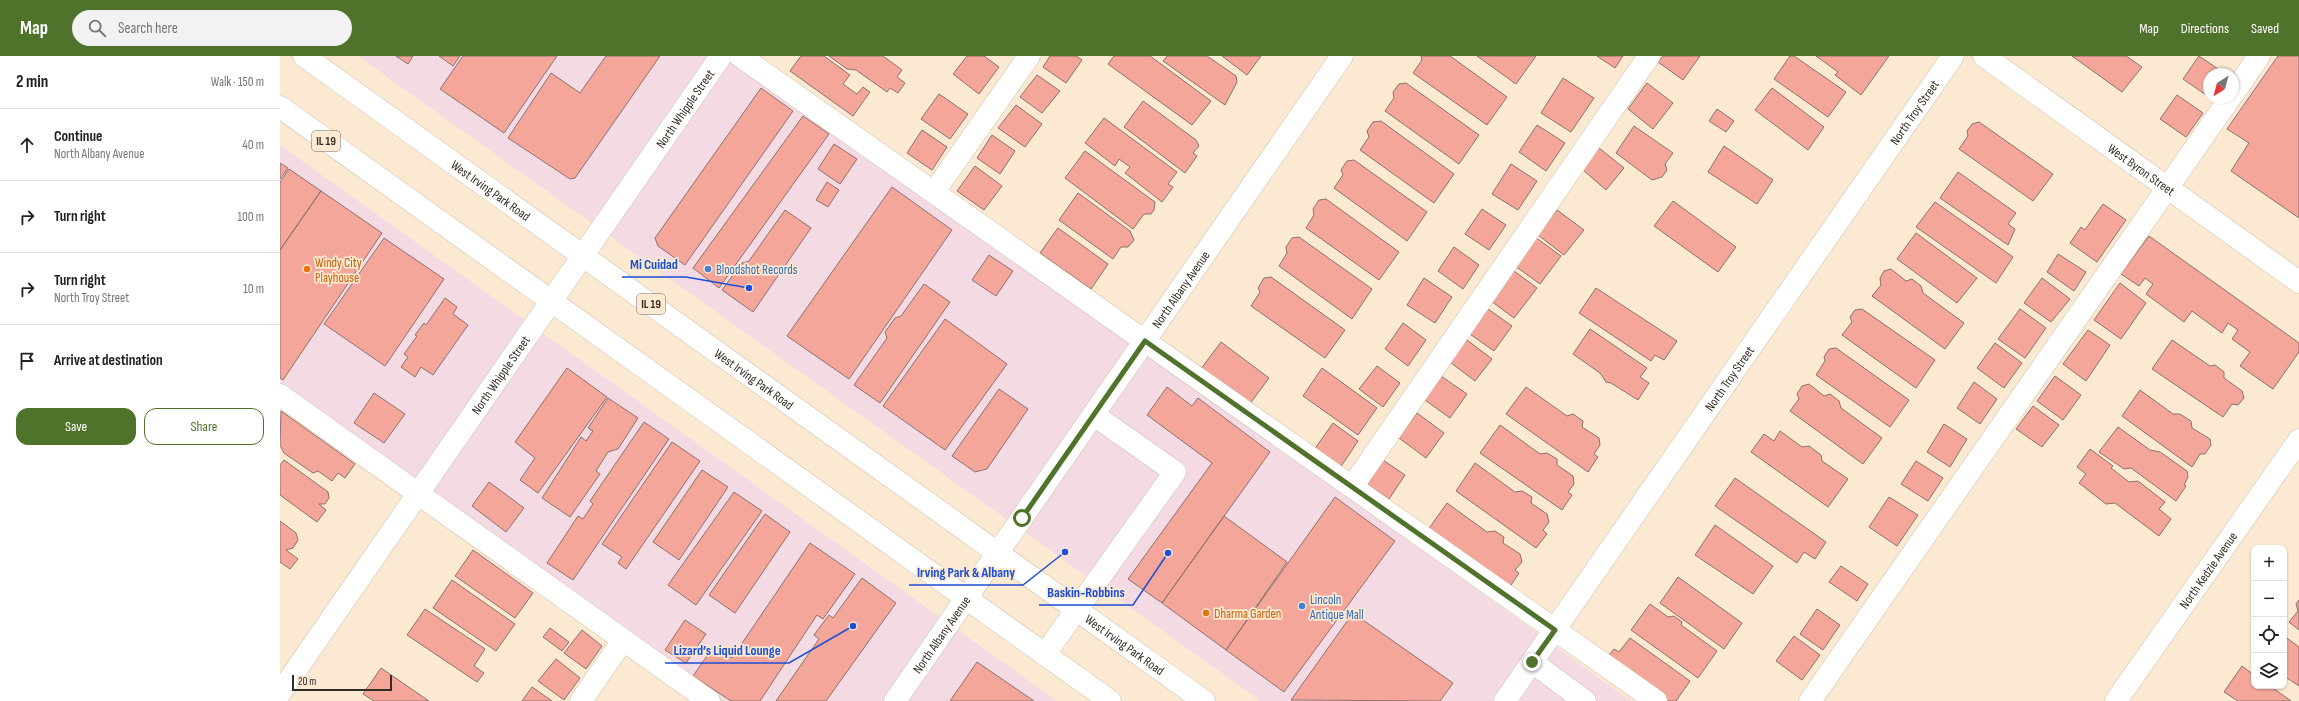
<!DOCTYPE html>
<html lang="en">
<head>
<meta charset="utf-8">
<style>
	:root { --surface:#fff; --page:#f2f2f2; --text:#222; --muted:#767676; --line:#e0e0e0; --accent:#50732c }
	body { margin:0; font-family:"Sofia Sans Condensed",sans-serif; background:var(--page); color:var(--text) }
	.controls { position:absolute; right:12px; bottom:12px; display:grid; overflow:hidden; border-radius:8px; box-shadow:0 1px 3px #0004 }
	.controls button { width:36px; height:36px; display:grid; place-items:center; padding:0; border:0; border-bottom:1px solid var(--line); background:var(--surface); color:var(--text); font:20px sans-serif }
	.compass { position:absolute; left:1923px; top:12px; width:36px; height:36px; border-radius:50%; background:var(--surface); box-shadow:0 1px 3px #0004; rotate:216deg }
	.scale { position:absolute; left:12px; bottom:10px; width:100px; box-sizing:border-box; padding-left:4px; border:2px solid #342d24; border-top:0; font-size:11px; line-height:14px; white-space:nowrap; color:#342d24; -webkit-text-stroke:3px #fbe9d2; paint-order:stroke }
	.stop { position:absolute; width:12px; height:12px; margin:-9px; border:3px solid #50732c; border-radius:50%; background:#fff }
	.stop.end { background:#50732c; border-color:#fff; box-shadow:0 1px 4px #0008 }
	.list { margin:0; padding:0; list-style:none }
	h2 { display:flex; justify-content:space-between; align-items:center; height:52px; margin:0; padding:0 16px; font-size:17px }
	h2 small { font-size:13px; font-weight:400; color:var(--muted) }
	.list li { display:grid; grid-template-columns:26px 1fr auto; gap:12px; align-items:center; box-sizing:border-box; height:72px; padding:0 16px; border-top:1px solid var(--line) }
	.list b { display:block; font-size:15px; white-space:nowrap }
	.list p { margin:0; font-size:13px; white-space:nowrap; color:var(--muted) }
	.list em { font-size:13px; font-style:normal; color:var(--muted) }
	.actions { display:flex; gap:8px; padding:12px 16px }
	.actions a { flex:1; padding:9px 0; border:1px solid var(--accent); border-radius:12px; text-align:center; font-size:14px; color:var(--accent) }
	.actions .main { background:var(--accent); color:#fff }
	.icon { flex:none; width:22px; height:22px; fill:none; stroke:currentColor; stroke-width:2; stroke-linecap:round; stroke-linejoin:round }
	.map { position:relative; flex:none; width:2019px; height:645px; overflow:hidden }
	header { display:flex; align-items:center; gap:24px; box-sizing:border-box; height:56px; padding:0 20px; background:var(--accent); color:#fff }
	header strong { font-size:19px }
	nav { display:flex; gap:22px; margin-inline-start:auto; font-size:14px }
	.search { width:280px; height:36px; background:var(--page); display:flex; align-items:center; gap:10px; box-sizing:border-box; padding:0 14px; border-radius:22px; color:var(--muted); font-size:15px }
	main { display:flex }
	aside { flex:1; background:var(--surface) }
	.map>svg:first-child { display:block }
	.commercial { fill:#f4dae3 }
	.building { fill:#f4a69a; stroke:#8d716d }
	.lines { fill:none; stroke-linecap:round; stroke-linejoin:round }
	.minor-casing { stroke:#cebda7; stroke-width:23 }
	.major-casing { stroke:#cebda7; stroke-width:23 }
	.minor { stroke:#fff; stroke-width:22 }
	.major { stroke:#fff; stroke-width:22 }
	.route { stroke:#50732c; stroke-width:5 }
	.food-dot { fill:#e8710a; stroke:#fbe9d2; stroke-width:1.5 }
	.shop-dot { fill:#3f7fe0; stroke:#fbe9d2; stroke-width:1.5 }
	.labels { text-anchor:middle; stroke-width:3.5; stroke-linejoin:round; paint-order:stroke }
	.shield { fill:#fbe9d2; stroke:#706558; stroke-width:1 }
	.shield-label { font-size:12px; font-weight:bold; fill:#342d24 }
	.street-label { font-size:13px; fill:#342d24; stroke:#fbe9d2 }
	.food-label { font-size:13px; fill:#c56008; stroke:#fbe9d2; text-anchor:start }
	.shop-label { font-size:13px; fill:#366cbe; stroke:#fbe9d2; text-anchor:start }
	.leader { fill:none; stroke:#1d4ed8; stroke-width:1.5 }
	.callout-dot { fill:#1d4ed8; stroke:#fbe9d2; stroke-width:1.5 }
	.callout-label { font-size:14px; text-anchor:middle; font-weight:bold; fill:#1d4ed8; stroke:#fbe9d2; stroke-width:3.5; stroke-linejoin:round; paint-order:stroke }
</style>
</head>
<body>
<header>
<strong>Map</strong>
<div class="search"><svg class="icon" aria-label="search" viewBox="0 0 24 24"><circle cx="10" cy="10" r="6"/><path d="M15 15l6 6"/></svg>Search here</div>
<nav><a>Map</a><a>Directions</a><a>Saved</a></nav>
</header>
<main>
<aside>
<h2>2 min<small>Walk · 150 m</small></h2>
<ul class="list">
<li><svg class="icon" aria-label="ahead" viewBox="0 0 24 24"><path d="M12 20V5M6 11l6-6 6 6"/></svg><div><b>Continue</b><p>North Albany Avenue</p></div><em>40 m</em></li>
<li><svg class="icon" aria-label="right" viewBox="0 0 24 24"><path d="M7 20v-9h11M14 6l5 5-5 5"/></svg><div><b>Turn right</b></div><em>100 m</em></li>
<li><svg class="icon" aria-label="right" viewBox="0 0 24 24"><path d="M7 20v-9h11M14 6l5 5-5 5"/></svg><div><b>Turn right</b><p>North Troy Street</p></div><em>10 m</em></li>
<li><svg class="icon" aria-label="arrive" viewBox="0 0 24 24"><path d="M6 21V4h12l-3 4 3 4H6"/></svg><div><b>Arrive at destination</b></div></li>
</ul>
<div class="actions"><a class="main">Save</a><a>Share</a></div>
</aside>
<div class="map">
<svg width="2019" height="645" viewBox="0 0 2019 645">
	<rect width="100%" height="100%" fill="#fbe9d2"/>
	<path class="commercial" d="M78,0H450L851,284L1351,645H981Z
		M0,89L777,645H437L0,334Z"/>
	<path class="building" d="M116,0H133L128,8Z
		M159,0H180L173,10Z
		M183,0H277L224,77L160,33Z
		M326,0H380L295,122L290,123L228,82L271,17L300,37Z
		M521,0H544L570,19L563,28L577,38L583,31L590,36L573,60L510,15Z
		M549,0H603L622,14L617,21L625,27L618,37L610,32L607,36L576,14L567,13Z
		M687,0H704L719,11L699,38L673,18Z
		M770,0H796L802,4L786,27L763,11Z
		M834,0H870L931,45L912,69L828,8Z
		M887,0H927L956,20L957,26L945,49L883,5Z
		M942,0H981L967,19Z
		M1141,0H1170L1227,41L1207,69L1133,17L1142,4Z
		M1197,0H1256L1236,28Z
		M1317,0H1343L1335,12Z
		M1383,0H1420L1403,24L1378,6Z
		M1510,0H1514L1566,36L1548,61L1494,23Z
		M1536,0H1609L1581,39L1555,19L1558,16Z
		M1792,0H1846L1862,11L1842,36Z
		M1919,0L1944,17L1929,18V41L1903,23Z
		M1998,0H2019V162L1951,115L1969,87L1947,73Z
		M757,19L780,35L762,57L740,41Z
		M1283,22L1314,42L1291,76L1261,57Z
		M1126,27L1199,79L1179,108L1105,55L1114,42L1113,36L1119,28Z
		M1367,27L1393,47L1373,73L1348,53Z
		M481,32L513,55L405,209L378,190L375,182Z
		M1492,32L1544,71L1528,94L1475,54Z
		M659,38L688,58L670,83L641,63Z
		M1897,39L1923,57L1906,81L1880,63Z
		M863,45L916,84L919,90L913,97L917,100L905,117L844,71Z
		M736,49L762,68L745,91L718,72Z
		M1437,53L1454,65L1446,76L1429,65Z
		M523,60L549,78L439,232L413,212Z
		M824,62L897,116L888,128L893,131L882,146L845,117L850,111L839,103L835,110L805,87Z
		M1101,65L1174,118L1154,147L1080,94L1089,81L1087,75L1093,66Z
		M1699,66L1773,118L1753,145L1679,93L1688,80L1687,75L1692,68Z
		M1257,69L1285,87L1266,115L1239,96Z
		M1354,70L1393,97L1385,108L1387,114L1382,121L1372,124L1336,97Z
		M642,74L667,91L652,114L627,97Z
		M712,79L735,95L720,118L697,102Z
		M554,88L577,103L560,128L538,113Z
		M1444,90L1493,124L1477,148L1428,116Z
		M1319,92L1344,112L1326,134L1302,113Z
		M805,95L875,146L874,154L871,158H864L853,173L785,122Z
		M1074,104L1147,156L1127,185L1054,132L1063,119L1061,114L1067,105Z
		M0,107L8,112L0,123Z
		M1231,108L1257,125L1238,154L1212,138Z
		M695,110L722,130L704,154L677,135Z
		M9,113L41,135L0,194V126Z
		M1678,116L1736,157L1728,168L1735,173L1728,189L1660,142Z
		M547,126L559,134L548,151L536,144Z
		M612,131L672,174L569,323L507,280Z
		M41,135L102,177L3,324L0,322V194Z
		M798,137L850,175L854,184L848,191H841L833,203L779,164Z
		M1046,143L1119,196L1099,224L1026,172L1034,159L1033,153L1039,144Z
		M1393,145L1456,191L1438,216L1374,170Z
		M1655,146L1733,201L1716,227L1636,171Z
		M1823,148L1846,164L1817,206L1790,187L1801,171L1805,174Z
		M1202,153L1226,169L1209,194L1185,178Z
		M505,154L531,172L473,256L442,234L462,207L469,205Z
		M1277,154L1304,174L1284,199L1258,179Z
		M778,172L828,208L811,233L760,197Z
		M1636,177L1697,222L1677,247L1617,203Z
		M1869,180L2019,287V296L1993,333L1960,310L1970,296L1952,283L1958,274L1948,267L1942,277L1912,255L1904,266L1866,238L1873,228L1865,222L1859,230L1841,218Z
		M1019,181L1092,233L1072,263L999,210L1007,197L1006,191L1012,182Z
		M1255,181L1281,200L1260,228L1235,210Z
		M104,182L164,223L105,310L44,268Z
		M1174,191L1199,209L1183,233L1158,215Z
		M1778,198L1806,216L1794,235L1767,216Z
		M709,199L733,215L716,240L692,224Z
		M1611,213L1626,225L1632,223L1641,230L1643,237L1684,267L1665,293L1592,240L1601,229L1600,222L1604,215Z
		M1234,215L1257,232L1234,262L1211,245Z
		M991,221L1065,274L1045,302L971,250L980,236L978,232L984,222Z
		M1144,222L1172,241L1155,267L1127,249Z
		M1762,222L1790,243L1771,266L1744,247Z
		M1840,227L1866,247L1841,283L1814,264Z
		M644,228L670,246L600,347L574,329L607,282L605,276L615,262L621,260Z
		M1316,232L1397,285L1384,304L1375,299L1371,305L1299,257Z
		M165,242L177,251L173,258L188,269L153,319L141,311L135,321L121,311L128,301L124,298L137,280L135,279L144,267L146,269Z
		M1208,253L1232,270L1214,295L1190,278Z
		M1582,253L1655,304L1636,332L1562,279L1572,266L1570,261L1575,254Z
		M1740,253L1766,272L1745,302L1718,283Z
		M665,263L727,308L665,394L603,350Z
		M1123,267L1146,284L1128,310L1105,293Z
		M1310,273L1367,312L1360,321L1369,327L1358,344L1331,327L1326,326L1320,317L1293,298Z
		M1808,274L1830,289L1806,325L1783,308Z
		M1187,284L1212,303L1195,325L1170,306Z
		M1892,284L1930,310L1935,309L1944,316V322L1962,335L1964,342L1958,349L1952,348L1943,361L1872,313Z
		M941,286L989,322L969,349L920,314Z
		M1715,287L1742,307L1724,332L1697,312Z
		M1556,292L1629,344L1610,371L1536,319L1545,305L1544,301L1549,293Z
		M1097,310L1120,327L1103,351L1079,333Z
		M287,312L327,341L258,437L240,424L255,402L235,386Z
		M1042,312L1097,352L1078,379L1023,340Z
		M1161,320L1187,338L1170,362L1145,344Z
		M1775,320L1801,339L1783,364L1757,345Z
		M1694,326L1717,343L1700,368L1677,352Z
		M1529,328L1544,340L1550,338L1559,345L1561,352L1602,382L1583,408L1510,355L1519,343L1517,338L1522,330Z
		M887,331L912,350L918,342L990,396L882,547L848,523L932,407L867,359Z
		M1246,331L1287,360L1293,358L1303,365L1302,371L1319,382L1320,389L1314,398L1318,401L1308,416L1226,358Z
		M719,333L748,353L707,413L695,416L672,400Z
		M1860,334L1893,358H1900L1911,365L1912,372L1930,383L1931,389L1925,398H1920L1912,411L1842,360Z
		M94,337L125,358L104,387L74,367Z
		M328,342L358,362L338,393L328,396L316,415L320,418L290,461L262,442L301,381L306,385L313,375L308,372Z
		M1753,350L1779,369L1762,391L1736,373Z
		M1,355L75,408L65,422L58,417L52,425L38,415L33,417L4,397L0,389Z
		M1137,357L1164,377L1146,402L1119,382Z
		M364,366L389,383L293,524L267,507L298,460L303,463L313,448L310,445Z
		M1053,367L1078,385L1060,412L1034,394Z
		M1664,368L1687,383L1670,411L1647,396Z
		M1220,369L1260,398L1267,397L1277,403V409L1293,420L1294,428L1288,436L1292,439L1282,454L1200,397Z
		M1838,371L1870,394L1880,396L1907,415L1908,421L1904,429L1906,430L1896,445L1851,412L1844,413L1819,396Z
		M1500,375L1522,391L1529,390L1541,399L1542,405L1568,423L1548,451L1471,396L1484,378L1494,385Z
		M392,386L420,405L346,513L338,507L342,501L322,488Z
		M1810,393L1833,410L1831,412L1849,426L1858,425L1885,446L1879,453L1891,463L1879,480L1835,447L1826,448L1799,427L1806,418L1797,411Z
		M1100,402L1125,419L1109,443L1084,426Z
		M4,404L48,436L49,442L45,448H39L46,454L37,466L0,439V409Z
		M1636,405L1663,422L1648,445L1621,428Z
		M1195,407L1235,436L1242,435L1252,441L1251,447L1267,458L1269,466L1263,474L1267,478L1256,492L1176,435Z
		M422,414L448,431L399,504L373,486Z
		M1455,422L1546,486L1535,503L1524,496L1517,507L1435,450Z
		M209,426L244,452L226,476L192,450Z
		M454,436L482,455L416,549L388,529Z
		M1055,441L1115,485L1004,636L946,594Z
		M1609,441L1638,459L1617,490L1589,471Z
		M1167,447L1207,476L1215,475L1224,481L1223,487L1240,498L1242,506L1235,514L1239,517L1229,532L1148,474Z
		M485,458L510,476L455,557L429,539Z
		M944,460L1007,506L946,594L882,547Z
		M0,465L16,477L18,484L13,492L6,494L18,503L10,513L0,506Z
		M1435,469L1493,510L1473,538L1415,499Z
		M530,487L575,518L543,563L537,559L480,645H451L413,620L434,590L452,602Z
		M193,494L253,537L235,562L175,520Z
		M1561,510L1588,528L1577,545L1549,526Z
		M1398,521L1462,567L1444,593L1380,547Z
		M582,522L616,547L546,645H496L539,583L534,579L549,559L553,562Z
		M172,524L235,568L216,595L153,552Z
		M2019,544V574L2009,566L2018,555L2016,548Z
		M1370,548L1388,561L1394,560L1402,566L1401,569L1437,595L1418,622L1351,574Z
		M145,553L205,593L194,610L204,617L197,626L127,579Z
		M1537,553L1560,569L1543,594L1520,578Z
		M1073,557L1173,627L1160,645L1011,644Z
		M405,564L426,578L406,607L385,594Z
		M270,572L289,586L282,595L263,581Z
		M302,574L322,590L306,613L284,597Z
		M1514,580L1540,599L1522,624L1496,605Z
		M2004,580L2019,591V630L2004,620Z
		M1350,582L1410,625L1396,645H1384L1326,603L1334,593L1339,596Z
		M276,603L300,622L284,644L258,625Z
		M697,606L754,645H670Z
		M1962,610L1974,619V630H1990L2011,645H1958L1944,636Z
		M101,612L149,645H94L83,638Z
		M252,631L272,645H242Z"/>
	<g class="lines">
		<defs>
			<g id="minor">
				<path d="M460,0L1376,645"/>
				<path id="s1" d="M1704,0L2019,226"/>
				<path d="M1953,38L1979,0"/>
				<path d="M654,136L749,0"/>
				<path d="M0,339L429,645"/>
				<path d="M1072,431L1369,0"/>
				<path d="M765,598L895,416L814,359"/>
				<path d="M1252,606L1305,645"/>
				<path id="s2" d="M0,637L441,0"/>
				<path d="M301,645L343,584"/>
				<path id="s3" d="M615,645L1062,0"/>
				<path id="s4" d="M1225,645L1673,0"/>
				<path d="M1530,645L1950,42"/>
			</g>
			<g id="major">
				<path id="s5" d="M24,0L924,645"/>
				<path d="M0,51L830,645"/>
				<path id="s6" d="M1836,645L2019,384"/>
			</g>
		</defs>
		<use href="#minor" class="minor-casing"/>
		<use href="#major" class="major-casing"/>
		<use href="#minor" class="minor"/>
		<use href="#major" class="major"/>
	</g>
	<g class="lines">
		<path class="route" d="M742,462L865,285L1275,574L1252,606"/>
	</g>
	<g class="food-dot">
		<circle cx="27" cy="213" r="4"/>
		<circle cx="926" cy="557" r="4"/>
	</g>
	<g class="shop-dot">
		<circle cx="428" cy="213" r="4"/>
		<circle cx="1022" cy="550" r="4"/>
	</g>
	<g class="labels">
		<g class="shield">
			<rect x="32" y="75" width="28" height="20" rx="3"/>
			<rect x="357" y="238" width="28" height="20" rx="3"/>
		</g>
		<g class="shield-label">
			<text x="46" y="89">IL 19</text>
			<text x="371" y="252">IL 19</text>
		</g>
		<g class="street-label">
			<text dy="5" stroke="none"><textPath href="#s2" startOffset="711">North Whipple Street</textPath></text>
			<text dy="5" stroke="none"><textPath href="#s4" startOffset="717">North Troy Street</textPath></text>
			<text dy="5" stroke="none"><textPath href="#s1" startOffset="194">West Byron Street</textPath></text>
			<text dy="5" stroke="none"><textPath href="#s5" startOffset="230">West Irving Park Road</textPath></text>
			<text dy="5" stroke="none"><textPath href="#s3" startOffset="501">North Albany Avenue</textPath></text>
			<text dy="5" stroke="none"><textPath href="#s2" startOffset="387">North Whipple Street</textPath></text>
			<text dy="5" stroke="none"><textPath href="#s5" startOffset="554">West Irving Park Road</textPath></text>
			<text dy="5" stroke="none"><textPath href="#s4" startOffset="393">North Troy Street</textPath></text>
			<text dy="5" stroke="none"><textPath href="#s6" startOffset="160">North Kedzie Avenue</textPath></text>
			<text dy="5" stroke="none"><textPath href="#s3" startOffset="81">North Albany Avenue</textPath></text>
			<text dy="5" stroke="none"><textPath href="#s5" startOffset="1010">West Irving Park Road</textPath></text>
		</g>
		<g class="food-label">
			<text x="35" y="211">Windy City<tspan x="35" dy="15">Playhouse</tspan></text>
			<text x="934" y="562">Dharma Garden</text>
		</g>
		<g class="shop-label">
			<text x="436" y="218">Bloodshot Records</text>
			<text x="1030" y="548">Lincoln<tspan x="1030" dy="15">Antique Mall</tspan></text>
		</g>
	</g>
	<path class="leader" d="M469 232L406 221H342M785 496L743 529H629M888 497L853 549H759M573 570L509 607H385"/>
	<g class="callout-dot">
		<circle cx="469" cy="232" r="4"/>
		<circle cx="785" cy="496" r="4"/>
		<circle cx="888" cy="497" r="4"/>
		<circle cx="573" cy="570" r="4"/>
	</g>
	<g class="callout-label">
		<text x="374" y="213">Mi Cuidad</text>
		<text x="686" y="521">Irving Park &amp; Albany</text>
		<text x="806" y="541">Baskin-Robbins</text>
		<text x="447" y="599">Lizard’s Liquid Lounge</text>
	</g>
</svg>
<div class="controls">
<button>+</button>
<button>−</button>
<button><svg class="icon" aria-label="locate" viewBox="0 0 24 24"><circle cx="12" cy="12" r="6"/><path d="M12 2v4M12 18v4M2 12h4M18 12h4"/></svg></button>
<button><svg class="icon" aria-label="layers" viewBox="0 0 24 24"><path d="M12 4l9 5-9 5-9-5zM3 14l9 5 9-5"/></svg></button>
</div>
<svg class="compass" viewBox="-18 -18 36 36"><path d="M0-13l5 13h-10z" fill="#e53935"/><path d="M0 13l5-13h-10z" fill="#767676"/></svg>
<div class="scale">20 m</div>
<div class="stop" style="left:742px;top:462px"></div>
<div class="stop end" style="left:1252px;top:606px"></div>
</div>
</main>
</body>
</html>
